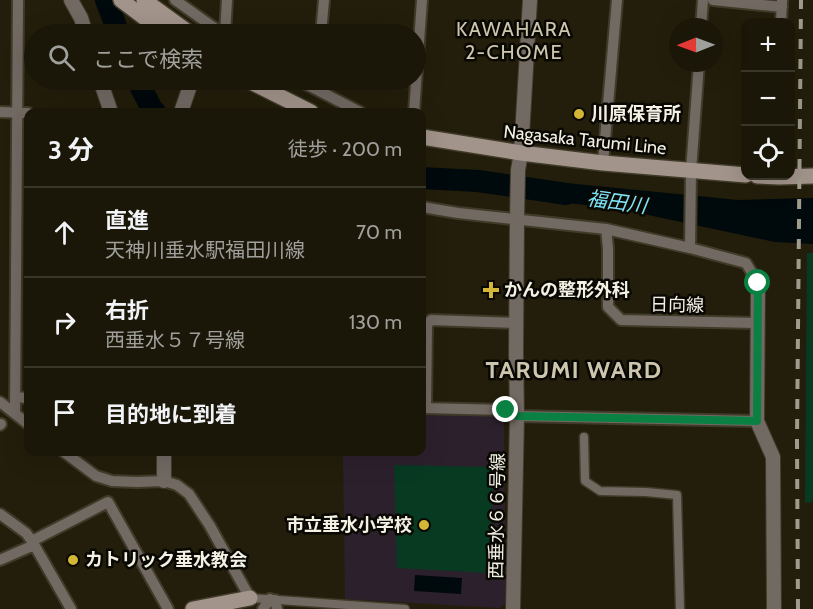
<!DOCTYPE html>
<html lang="ja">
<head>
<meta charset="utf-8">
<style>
	:root { --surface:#1a1608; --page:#231f12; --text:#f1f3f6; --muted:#9f9f9c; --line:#383529 }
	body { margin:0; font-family:Cabin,"Noto Sans JP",sans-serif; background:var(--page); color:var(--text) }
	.controls { position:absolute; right:18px; top:18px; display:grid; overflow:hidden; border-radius:12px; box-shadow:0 6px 24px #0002 }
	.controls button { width:54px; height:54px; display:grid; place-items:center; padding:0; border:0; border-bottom:2px solid var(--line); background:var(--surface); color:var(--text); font:30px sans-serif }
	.compass { position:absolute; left:669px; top:18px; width:54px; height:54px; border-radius:50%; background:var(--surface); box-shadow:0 6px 24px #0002; rotate:269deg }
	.stop { position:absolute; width:18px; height:18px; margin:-14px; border:4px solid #0b8043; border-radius:50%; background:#fff }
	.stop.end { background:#0b8043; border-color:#fff; box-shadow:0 2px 6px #0008 }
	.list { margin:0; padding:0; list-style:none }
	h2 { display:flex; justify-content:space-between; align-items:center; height:78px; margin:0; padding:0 24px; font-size:26px }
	h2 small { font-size:20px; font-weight:400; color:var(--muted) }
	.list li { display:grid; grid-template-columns:39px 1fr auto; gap:18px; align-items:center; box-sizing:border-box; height:90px; padding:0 24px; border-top:2px solid var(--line) }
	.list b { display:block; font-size:22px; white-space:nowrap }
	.list p { margin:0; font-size:20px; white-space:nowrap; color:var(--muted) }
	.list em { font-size:20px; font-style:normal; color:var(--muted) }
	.icon { flex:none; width:33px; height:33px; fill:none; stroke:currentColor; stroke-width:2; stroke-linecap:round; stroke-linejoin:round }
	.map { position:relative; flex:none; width:813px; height:609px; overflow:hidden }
	.search { position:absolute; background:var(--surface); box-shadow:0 6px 24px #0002; left:24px; top:24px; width:402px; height:66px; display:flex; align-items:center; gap:15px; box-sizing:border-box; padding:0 21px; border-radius:33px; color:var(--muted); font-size:22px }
	.panel { position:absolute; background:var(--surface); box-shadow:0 6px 24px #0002; left:24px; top:108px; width:402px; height:348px; border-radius:12px }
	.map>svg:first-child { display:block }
	.education { fill:#2d202d }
	.green { fill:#083a22 }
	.water { fill:#00090c }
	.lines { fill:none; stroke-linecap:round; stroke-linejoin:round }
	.river { stroke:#00090c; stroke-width:22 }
	.pedestrian-casing { stroke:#403b29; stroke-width:11 }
	.minor-casing { stroke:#403b29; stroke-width:14 }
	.tertiary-casing { stroke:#403b29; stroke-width:16 }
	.secondary-casing { stroke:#403b29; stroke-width:18 }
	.pedestrian { stroke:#726963; stroke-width:8 }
	.minor { stroke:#726963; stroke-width:10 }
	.tertiary { stroke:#726963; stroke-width:14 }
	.secondary { stroke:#a2948b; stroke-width:15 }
	.rail { stroke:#a09c8d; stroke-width:4; stroke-dasharray:10 10; stroke-linecap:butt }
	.route { stroke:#0b8043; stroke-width:8 }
	.poi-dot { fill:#d3b635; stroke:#0a0803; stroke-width:2 }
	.labels { text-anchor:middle; stroke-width:5; stroke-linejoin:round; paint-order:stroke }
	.poi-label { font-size:18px; font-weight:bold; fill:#f3f0e4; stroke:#0a0803; text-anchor:start }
	.street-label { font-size:18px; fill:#f3f0e4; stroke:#0a0803 }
	.neighbourhood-label { font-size:20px; letter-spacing:1.5px; fill:#cdc6af; stroke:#0a0803 }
	.water-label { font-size:20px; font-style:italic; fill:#7ee4f8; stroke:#0a0803 }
	.district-label { font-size:24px; font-weight:bold; letter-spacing:1.5px; fill:#cdc6af; stroke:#0a0803 }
</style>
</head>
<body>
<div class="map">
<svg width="813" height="609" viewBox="0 0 813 609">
	<rect width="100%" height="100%" fill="#231e0b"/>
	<path class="education" d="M422,414L498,416L504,422L506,603L499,608L345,599L343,452H422Z"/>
	<path class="green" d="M807,253H813V496L812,502L805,503Z
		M394,465L494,467L489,573L397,568Z"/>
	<path class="water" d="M536,180L738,200L813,198V244L775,242L625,210L537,199Z
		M415,575L462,578L461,594L414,591Z"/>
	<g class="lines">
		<path class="river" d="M106,0L119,34
			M137,80L152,109L155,112
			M422,178L478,181L566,194"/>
		<defs>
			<path id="pedestrian" d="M584,437L585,481L600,491L646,492L677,495L680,609
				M250,598L405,609"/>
			<path id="minor" d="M175,0L223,34
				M713,0L782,7
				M781,22L782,0
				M701,27L703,0
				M225,34L227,0
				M321,34L324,0
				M298,80L360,112
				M0,112L28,113
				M414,112L422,0
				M603,163L617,0
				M422,207L458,213L606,229L690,248L746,263L758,283
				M606,229L608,248V307L621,320L757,323
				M690,248L691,171L699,63
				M15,397L28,398
				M0,402L28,424
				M422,408L506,410L517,416L757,421
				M426,408L427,325L431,320L516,323
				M15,413L18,0
				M0,425L1,424
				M64,452L96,476L112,481L137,482L164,481L177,485L189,494L210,526L250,598
				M0,514L26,533L32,541L71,609
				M32,541L108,502L168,609
				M0,560L34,545
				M275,600L277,609
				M263,609L270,599"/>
			<path id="tertiary" d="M71,0L81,18L86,34
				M100,80L111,112
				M181,112L192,80
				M758,283L757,421L773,457L774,609
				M164,452V481
				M513,609L517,416L516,352L517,218L518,170L521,153L530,0"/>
			<path id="secondary" d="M121,0L166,34
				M144,0L191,34
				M247,80L311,112
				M422,137L521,153L603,163L746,175
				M757,176L779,177L813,176
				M193,609L250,598"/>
		</defs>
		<use href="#pedestrian" class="pedestrian-casing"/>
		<use href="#minor" class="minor-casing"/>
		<use href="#tertiary" class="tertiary-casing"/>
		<use href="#secondary" class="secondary-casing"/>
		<use href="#pedestrian" class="pedestrian"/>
		<use href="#minor" class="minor"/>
		<use href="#tertiary" class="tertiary"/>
		<use href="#secondary" class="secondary"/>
		<path class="rail" d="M798,609L797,440L801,0"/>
	</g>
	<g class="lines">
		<path class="route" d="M506,410L517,416L757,421L758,283"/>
	</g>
	<g class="poi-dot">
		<circle cx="579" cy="114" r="6"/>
		<path d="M488 281h6v6h6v6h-6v6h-6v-6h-6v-6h6z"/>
		<circle cx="424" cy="525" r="6"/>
		<circle cx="73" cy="560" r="6"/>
	</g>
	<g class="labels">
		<g class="poi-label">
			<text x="591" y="120">川原保育所</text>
			<text x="504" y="296">かんの整形外科</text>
			<text x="412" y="531" text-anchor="end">市立垂水小学校</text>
			<text x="85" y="566">カトリック垂水教会</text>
		</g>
		<g class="street-label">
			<text transform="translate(585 140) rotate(6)" y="6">Nagasaka Tarumi Line</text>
			<text transform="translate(677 305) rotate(1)" y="6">日向線</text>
			<text transform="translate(497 516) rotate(-89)" y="6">西垂水６６号線</text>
		</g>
		<g class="neighbourhood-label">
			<text x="514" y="36">KAWAHARA<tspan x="514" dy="23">2-CHOME</tspan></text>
		</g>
		<g class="water-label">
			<text transform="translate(617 202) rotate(8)" y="7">福田川</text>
		</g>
		<g class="district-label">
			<text x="574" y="378">TARUMI WARD</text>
		</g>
	</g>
</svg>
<div class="controls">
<button>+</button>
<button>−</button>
<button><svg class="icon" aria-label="locate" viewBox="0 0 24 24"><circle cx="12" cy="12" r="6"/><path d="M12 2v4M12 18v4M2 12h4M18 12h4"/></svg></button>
</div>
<svg class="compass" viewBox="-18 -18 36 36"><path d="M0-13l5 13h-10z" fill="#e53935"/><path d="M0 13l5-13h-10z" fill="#9f9f9c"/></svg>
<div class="stop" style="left:758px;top:283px"></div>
<div class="stop end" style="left:506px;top:410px"></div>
<div class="search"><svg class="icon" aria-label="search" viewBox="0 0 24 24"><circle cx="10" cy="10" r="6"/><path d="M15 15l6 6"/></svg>ここで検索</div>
<section class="panel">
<h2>3 分<small>徒歩 · 200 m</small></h2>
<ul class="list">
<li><svg class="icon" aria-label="ahead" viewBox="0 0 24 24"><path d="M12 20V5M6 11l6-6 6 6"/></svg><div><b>直進</b><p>天神川垂水駅福田川線</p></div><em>70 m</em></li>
<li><svg class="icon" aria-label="right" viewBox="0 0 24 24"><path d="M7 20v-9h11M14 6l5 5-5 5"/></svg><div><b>右折</b><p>西垂水５７号線</p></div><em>130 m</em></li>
<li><svg class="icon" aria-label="arrive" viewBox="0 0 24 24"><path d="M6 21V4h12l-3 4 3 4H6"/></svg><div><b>目的地に到着</b></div></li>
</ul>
</section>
</div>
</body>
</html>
